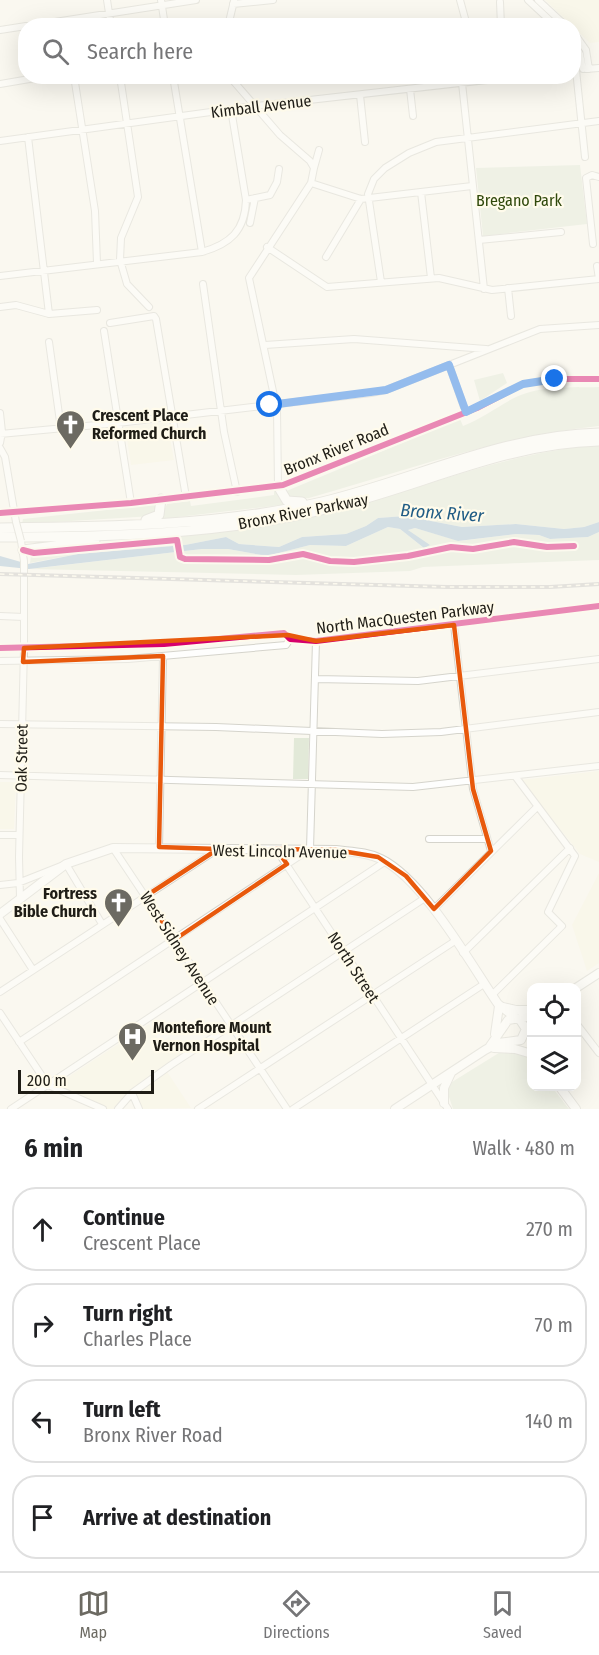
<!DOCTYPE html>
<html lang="en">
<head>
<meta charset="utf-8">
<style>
	:root { --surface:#fff; --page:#f6f6f6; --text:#202124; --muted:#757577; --line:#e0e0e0; --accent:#6c6a62 }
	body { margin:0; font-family:"Fira Sans Condensed",sans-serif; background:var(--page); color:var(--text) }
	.controls { position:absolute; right:18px; bottom:18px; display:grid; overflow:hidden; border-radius:12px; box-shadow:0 6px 24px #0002 }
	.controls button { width:54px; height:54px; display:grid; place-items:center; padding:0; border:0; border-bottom:2px solid var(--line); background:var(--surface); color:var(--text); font:30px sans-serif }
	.scale { position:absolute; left:18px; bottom:15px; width:136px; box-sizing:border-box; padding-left:6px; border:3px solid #1f1d16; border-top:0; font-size:16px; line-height:21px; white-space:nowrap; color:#1f1d16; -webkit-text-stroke:4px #fffbeb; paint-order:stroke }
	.stop { position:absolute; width:18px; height:18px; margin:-14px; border:4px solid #1a73e8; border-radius:50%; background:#fff }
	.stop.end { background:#1a73e8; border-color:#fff; box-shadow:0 2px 6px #0008 }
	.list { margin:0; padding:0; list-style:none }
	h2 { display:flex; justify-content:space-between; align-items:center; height:78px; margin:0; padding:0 24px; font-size:26px }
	h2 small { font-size:20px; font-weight:400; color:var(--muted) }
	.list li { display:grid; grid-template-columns:39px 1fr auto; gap:18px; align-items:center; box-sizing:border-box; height:84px; margin:0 12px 12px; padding:0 12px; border:2px solid var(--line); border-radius:24px }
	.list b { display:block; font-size:22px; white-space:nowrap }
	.list p { margin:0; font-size:20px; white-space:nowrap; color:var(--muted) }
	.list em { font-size:20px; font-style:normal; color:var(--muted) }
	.icon { flex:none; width:33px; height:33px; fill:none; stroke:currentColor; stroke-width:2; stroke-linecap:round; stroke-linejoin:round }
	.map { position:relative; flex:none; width:599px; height:1109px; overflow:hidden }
	.search { position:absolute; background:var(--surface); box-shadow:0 6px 24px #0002; left:18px; right:18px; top:18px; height:66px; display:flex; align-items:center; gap:15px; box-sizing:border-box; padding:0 21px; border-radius:24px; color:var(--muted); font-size:22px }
	.sheet { height:462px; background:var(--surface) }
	nav { display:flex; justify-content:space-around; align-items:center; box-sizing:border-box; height:84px; border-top:2px solid var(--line); background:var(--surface); font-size:16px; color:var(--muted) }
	nav a { display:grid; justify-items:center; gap:3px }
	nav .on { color:var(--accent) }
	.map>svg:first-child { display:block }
	.built { fill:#f9f5e2 }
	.green { fill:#e2e9d8 }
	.water { fill:#a7c1d4 }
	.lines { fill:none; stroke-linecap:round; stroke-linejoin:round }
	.minor-casing { stroke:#d5d4cc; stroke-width:8 }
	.major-casing { stroke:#d5d4cc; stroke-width:10 }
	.highway-casing { stroke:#d5d4cc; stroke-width:11 }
	.minor { stroke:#fefefd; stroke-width:6 }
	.major { stroke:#fefefd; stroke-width:8 }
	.highway { stroke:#fefefd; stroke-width:9 }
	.rail-casing { stroke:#c9c8c6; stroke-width:4 }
	.rail { stroke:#fffbeb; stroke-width:1.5; stroke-dasharray:4.5; stroke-linecap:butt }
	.minor-bridge-casing { stroke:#d5d4cc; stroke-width:8; stroke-linecap:butt }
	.minor-bridge { stroke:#fefefd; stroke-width:6 }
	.cycleway-casing { stroke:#fffbeb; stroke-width:10 }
	.cycleway { stroke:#d6006c; stroke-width:6 }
	.route { stroke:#1a73e8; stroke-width:8 }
	.marked { fill:none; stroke:#e8590c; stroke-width:4.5; stroke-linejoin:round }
	.labels { text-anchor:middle; stroke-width:4.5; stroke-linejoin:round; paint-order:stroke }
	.street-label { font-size:16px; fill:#1f1d16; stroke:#fffbeb }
	.park-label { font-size:16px; fill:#2f480b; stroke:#fffbeb }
	.poi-label { font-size:16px; font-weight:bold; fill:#1f1d16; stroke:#fffbeb; text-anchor:start }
	.water-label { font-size:18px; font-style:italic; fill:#205c85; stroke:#fffbeb }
</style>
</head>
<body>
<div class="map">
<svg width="599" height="1109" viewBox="0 0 599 1109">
	<rect width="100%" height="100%" fill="#faf8f0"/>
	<path class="built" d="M545,0H599V42L590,43Z
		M167,422L174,460L131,465L125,427Z
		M599,771V862L580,854L521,780Z
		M0,782H16L14,829H0Z
		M599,873V963L587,971L572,925Z
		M149,1024L160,1042L169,1037L181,1055L164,1067L191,1108L142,1109L129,1090L113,1109H106L61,1088L62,1081Z"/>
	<path class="green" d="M580,165L587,224L483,236L476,168Z
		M503,373L507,383L480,401L474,380Z
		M599,387V426C500,436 405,471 309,498L290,500L284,492L460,419L463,426C483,418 498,406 516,397C542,385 572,388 599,387Z
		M599,445V522L584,527L564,529L516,524L462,527L405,516L378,518L366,526L346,534L302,537L279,547L239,544L226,537L185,545L78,554L30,563L31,556L46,550C138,538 230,536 321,515C417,492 499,453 599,445Z
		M274,490L290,504L160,519L167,504L190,501L191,506L274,495Z
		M153,505L158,507L153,516L22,524L23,519Z
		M388,527L400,529L424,548L408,530L415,528L459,541L516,534L539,535L550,539L588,537L599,532V560L423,567L410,571L296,575L30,569L202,549H228L267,556L310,545L346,546Z
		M294,738H309L308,779H293Z
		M502,1051L526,1055L530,1058L532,1086L552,1087L569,1109H453L447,1091L452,1082Z"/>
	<path class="water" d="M405,516L462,527L516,524L564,529L584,527L599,522V532L588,537L550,539L539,535L516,534L458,541L415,528L408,530L430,545L424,548L400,529L388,527L346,546L310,545L267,556L228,549H202L29,569L0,566V556L28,564L78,554L185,545L226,537L239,544L279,547L302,537L346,534L366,526L378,518Z"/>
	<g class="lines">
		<defs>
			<path id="minor" d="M107,0L111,26
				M161,0L165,26
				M460,0L466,22
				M528,0L556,26
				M538,0L566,26
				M500,2L501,26
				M233,4L273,0
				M29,26L196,0
				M228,26L234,1
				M0,30L26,26
				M574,33L586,50L589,69
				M574,42L580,54L583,69
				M586,69L599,68
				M576,70L585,157
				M74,76L95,211L97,263
				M120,76L138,197L121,238L120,260L127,284L149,307
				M173,76L202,252
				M229,76L280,135L310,161L314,168L311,183L249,278L277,410L278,486
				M462,83L484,289
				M0,84L47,76
				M410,89L413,116
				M360,95L365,142
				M28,137L49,314
				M0,141L247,107L522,76
				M314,168L319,150
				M311,183L361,199L472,186
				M421,192L431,278
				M246,200L270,195L277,182L279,169
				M250,223L255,198
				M479,240L561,232
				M593,244L586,178L592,175L599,177
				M267,247L327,287L439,278L492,290L599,279L597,266
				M326,257L361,199
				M0,276L202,252C230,244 245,231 246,200L231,109
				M381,282L368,194L374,179L385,168L409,153L436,142L599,121
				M203,284L224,432L237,492
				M508,288L511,316
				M0,307L16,305L49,314L97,310
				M110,323L154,316L156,319L186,497
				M104,331L131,503
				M49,342L61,429
				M265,345L354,339L486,349
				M449,365L466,413
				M0,413L2,432L0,443
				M0,434L118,423L371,393L386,390L540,329L599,325
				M0,448L5,457L16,522
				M0,513L131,503L283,485L477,408L523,384L555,379H599
				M0,616L24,617
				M454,625L473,789L491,851
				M0,648L164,644L284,633L290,639L316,641L599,606
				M0,661L128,659L286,645L290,639
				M316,679L418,681L599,659
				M0,724L216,727L382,734L441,732L599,712
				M0,775L413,787L599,766
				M0,835H19
				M429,839H485
				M159,847L163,656
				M113,848L287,1109
				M276,849L448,1109
				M0,885L18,883L66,864L102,924
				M20,898L19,857L24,648V561L21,541
				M434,909L537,807
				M0,919L33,970
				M463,953L570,848
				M0,992L218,849
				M492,995L562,926L548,912L575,856L515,776
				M0,1013L48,1085L103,1109
				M576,1023L599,1053
				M19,1042L310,849L316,641
				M132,1093L139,1109
				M11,1109L386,861
				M118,1109L132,1093L171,1065L425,898
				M198,1109L455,941
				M293,1109L484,984"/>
			<path id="major" d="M0,914L66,864L113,848L336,850C351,852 367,852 381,859C424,880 470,963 498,1004L517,1019
				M576,988L599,973
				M503,1007L516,1010H532
				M495,1034L499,1006
				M490,1046L508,1020L532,1016
				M494,1048L515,1049L532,1054
				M559,1086L576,1109
				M444,1103V1088L451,1073
				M395,1109L485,1050L498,1043L521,1040L526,1029L520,1020"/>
			<path id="highway" d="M278,486L287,501L302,502
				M146,520L159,515L161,499
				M0,528C107,527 217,526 322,502C414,480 503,435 599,433
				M0,537C108,537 220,535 326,509C417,488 504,443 599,441
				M23,550L95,541"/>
		</defs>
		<use href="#minor" class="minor-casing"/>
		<use href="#major" class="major-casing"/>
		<use href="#highway" class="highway-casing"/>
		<use href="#minor" class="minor"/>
		<use href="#major" class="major"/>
		<use href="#highway" class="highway"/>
		<defs>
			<path id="rail" d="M0,574L447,587H550L599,584"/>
		</defs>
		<use href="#rail" class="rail-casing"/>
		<use href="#rail" class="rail"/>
		<defs>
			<path id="minor-bridge" d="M16,522L21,541"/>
		</defs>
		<use href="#minor-bridge" class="minor-bridge-casing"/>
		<use href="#minor-bridge" class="minor-bridge"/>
		<defs>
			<path id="cycleway" d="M0,513L131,503L283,485L477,408L523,384L555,379H599
				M23,550L34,553L177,540L180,557L185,559L269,560L303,554L330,561L354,562L408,556L451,547L473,549L514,542L547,547L574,546
				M0,648L164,644L284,633L290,639L316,641L599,606"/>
		</defs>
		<use href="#cycleway" class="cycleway-casing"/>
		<use href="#cycleway" class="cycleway"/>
	</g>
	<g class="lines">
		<path class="route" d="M270,405L386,390L449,365L466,412L523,384L555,379"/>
	</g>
	<path d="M0 0H599V1109H0ZM454,625L473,789L491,851L434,909L406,876L378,857L336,850L276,849L287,864L174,940L146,896L218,849L159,847L163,656L23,662L24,648L288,635L316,641Z" fill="#faf8f0" fill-opacity=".55" fill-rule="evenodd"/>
	<path class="marked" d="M454,625L473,789L491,851L434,909L406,876L378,857L336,850L276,849L287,864L174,940L146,896L218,849L159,847L163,656L23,662L24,648L288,635L316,641Z"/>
	<defs>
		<symbol id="church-pin" viewBox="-11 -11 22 30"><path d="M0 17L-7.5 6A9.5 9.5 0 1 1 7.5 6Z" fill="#6c6a62" stroke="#fffbeb"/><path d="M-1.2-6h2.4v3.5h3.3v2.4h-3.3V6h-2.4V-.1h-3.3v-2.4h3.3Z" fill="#fff"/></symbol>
		<symbol id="hospital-pin" viewBox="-11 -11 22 30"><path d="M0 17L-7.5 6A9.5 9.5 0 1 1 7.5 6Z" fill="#6c6a62" stroke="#fffbeb"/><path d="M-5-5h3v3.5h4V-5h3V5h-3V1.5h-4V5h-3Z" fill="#fff"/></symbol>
	</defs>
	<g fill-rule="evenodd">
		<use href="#church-pin" x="54" y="408" width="33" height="45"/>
		<use href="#church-pin" x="102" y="886" width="33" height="45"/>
		<use href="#hospital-pin" x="116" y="1020" width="33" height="45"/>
	</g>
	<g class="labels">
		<g class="street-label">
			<text transform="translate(261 106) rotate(-7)" y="6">Kimball Avenue</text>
			<text transform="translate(336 449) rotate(-22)" y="6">Bronx River Road</text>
			<text transform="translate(303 511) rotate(-11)" y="6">Bronx River Parkway</text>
			<text transform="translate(405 617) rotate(-7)" y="6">North MacQuesten Parkway</text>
			<text transform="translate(21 758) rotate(-89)" y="6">Oak Street</text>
			<text transform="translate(280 851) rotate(1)" y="6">West Lincoln Avenue</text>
			<text transform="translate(180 948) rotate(57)" y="6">West Sidney Avenue</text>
			<text transform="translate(354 967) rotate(57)" y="6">North Street</text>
		</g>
		<g class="park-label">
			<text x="519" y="206">Bregano Park</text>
		</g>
		<g class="poi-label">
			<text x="92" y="421">Crescent Place<tspan x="92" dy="18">Reformed Church</tspan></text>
			<text x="97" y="899" text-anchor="end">Fortress<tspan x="97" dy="18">Bible Church</tspan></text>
			<text x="153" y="1033">Montefiore Mount<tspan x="153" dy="18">Vernon Hospital</tspan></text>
		</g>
		<g class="water-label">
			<text transform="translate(442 513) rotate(4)" y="6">Bronx River</text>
		</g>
	</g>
</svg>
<div class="controls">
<button><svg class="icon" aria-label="locate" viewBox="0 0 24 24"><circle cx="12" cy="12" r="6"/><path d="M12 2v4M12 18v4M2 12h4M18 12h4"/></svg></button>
<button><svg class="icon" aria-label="layers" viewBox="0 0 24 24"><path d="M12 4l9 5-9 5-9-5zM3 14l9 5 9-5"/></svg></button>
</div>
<div class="scale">200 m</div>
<div class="stop" style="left:270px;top:405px"></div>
<div class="stop end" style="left:555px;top:379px"></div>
<div class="search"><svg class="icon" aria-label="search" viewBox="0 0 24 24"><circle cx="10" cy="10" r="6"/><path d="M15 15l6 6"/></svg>Search here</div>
</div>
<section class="sheet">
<h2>6 min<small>Walk · 480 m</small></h2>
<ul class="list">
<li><svg class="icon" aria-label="ahead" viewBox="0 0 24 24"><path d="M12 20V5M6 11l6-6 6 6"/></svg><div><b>Continue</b><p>Crescent Place</p></div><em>270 m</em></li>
<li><svg class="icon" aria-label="right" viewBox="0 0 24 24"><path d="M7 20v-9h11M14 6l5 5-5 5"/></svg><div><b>Turn right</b><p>Charles Place</p></div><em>70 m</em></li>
<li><svg class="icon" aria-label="left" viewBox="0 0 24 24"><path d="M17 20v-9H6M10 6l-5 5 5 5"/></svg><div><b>Turn left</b><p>Bronx River Road</p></div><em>140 m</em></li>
<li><svg class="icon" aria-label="arrive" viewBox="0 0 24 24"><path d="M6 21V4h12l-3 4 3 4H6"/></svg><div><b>Arrive at destination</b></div></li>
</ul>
</section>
<nav>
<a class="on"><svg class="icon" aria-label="map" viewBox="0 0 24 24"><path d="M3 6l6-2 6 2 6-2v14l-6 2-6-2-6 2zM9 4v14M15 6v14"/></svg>Map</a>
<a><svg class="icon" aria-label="directions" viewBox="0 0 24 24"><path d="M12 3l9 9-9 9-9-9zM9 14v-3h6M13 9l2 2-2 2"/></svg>Directions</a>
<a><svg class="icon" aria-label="saved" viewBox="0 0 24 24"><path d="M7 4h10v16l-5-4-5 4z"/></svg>Saved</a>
</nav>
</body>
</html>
